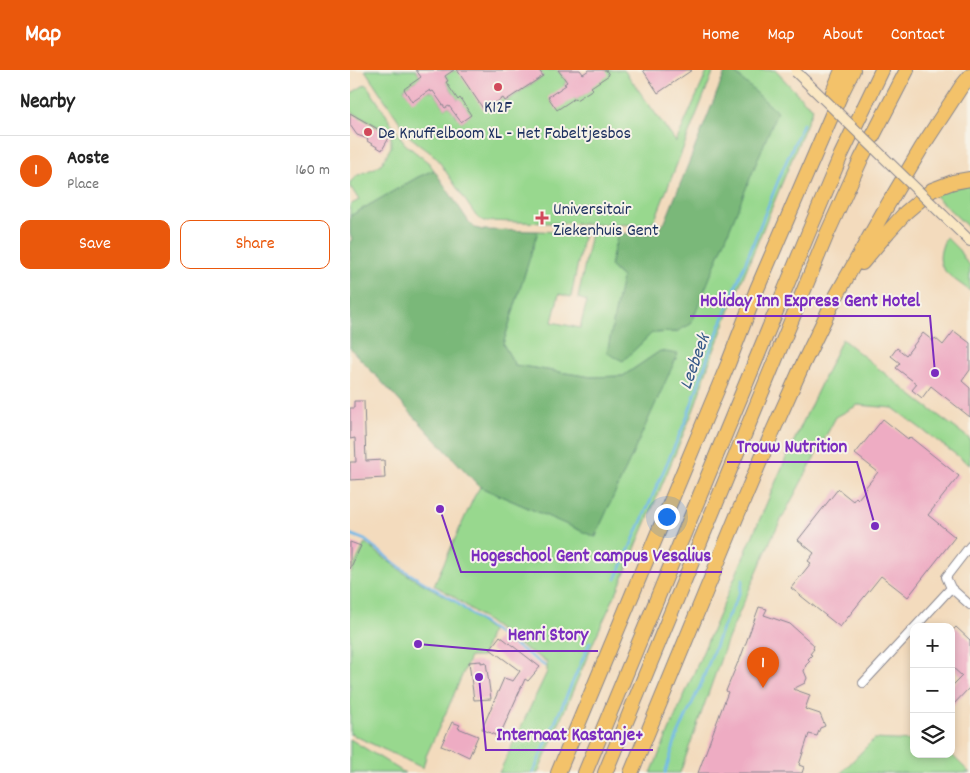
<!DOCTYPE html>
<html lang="en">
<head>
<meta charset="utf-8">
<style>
	:root { --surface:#fff; --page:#f6f6f6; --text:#222; --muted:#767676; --line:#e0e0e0; --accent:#ea580c }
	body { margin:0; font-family:Dekko,sans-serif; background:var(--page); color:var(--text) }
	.controls { position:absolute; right:15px; bottom:15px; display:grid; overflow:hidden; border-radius:10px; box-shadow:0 2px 8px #0003 }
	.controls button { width:45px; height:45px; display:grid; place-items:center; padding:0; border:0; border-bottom:1px solid var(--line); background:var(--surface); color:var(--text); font:25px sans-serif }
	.you { position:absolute; left:316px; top:446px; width:18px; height:18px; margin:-12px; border:4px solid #fff; border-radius:50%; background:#1a73e8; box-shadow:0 0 0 8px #1a73e833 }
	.badge { display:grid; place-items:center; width:32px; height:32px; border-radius:50%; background:var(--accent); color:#fff; font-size:16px; font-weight:700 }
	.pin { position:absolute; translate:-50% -41px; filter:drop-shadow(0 1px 2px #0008) }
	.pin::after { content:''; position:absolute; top:26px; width:18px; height:15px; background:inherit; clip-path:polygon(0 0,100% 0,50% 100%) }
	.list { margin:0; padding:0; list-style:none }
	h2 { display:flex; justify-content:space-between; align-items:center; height:65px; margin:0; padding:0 20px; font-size:21px }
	h2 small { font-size:16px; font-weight:400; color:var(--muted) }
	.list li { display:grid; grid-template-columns:32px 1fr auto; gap:15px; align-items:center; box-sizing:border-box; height:70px; padding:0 20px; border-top:1px solid var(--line) }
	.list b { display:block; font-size:19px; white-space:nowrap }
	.list p { margin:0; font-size:16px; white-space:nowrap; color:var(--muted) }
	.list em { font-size:16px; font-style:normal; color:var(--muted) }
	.actions { display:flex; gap:10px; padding:15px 20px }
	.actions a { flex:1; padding:11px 0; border:1px solid var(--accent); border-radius:10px; text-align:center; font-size:18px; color:var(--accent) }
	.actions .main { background:var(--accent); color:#fff }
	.icon { flex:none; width:28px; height:28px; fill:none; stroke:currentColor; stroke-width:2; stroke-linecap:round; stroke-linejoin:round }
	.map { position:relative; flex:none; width:620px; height:703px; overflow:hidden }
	header { display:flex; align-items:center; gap:30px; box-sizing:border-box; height:70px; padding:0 25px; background:var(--accent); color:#fff }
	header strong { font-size:24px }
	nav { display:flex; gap:28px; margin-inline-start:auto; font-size:18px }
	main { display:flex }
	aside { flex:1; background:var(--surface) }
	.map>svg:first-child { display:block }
	.green { fill:#98d88e; stroke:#5a8476 }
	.forest { fill:#7ab879; stroke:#4a746c }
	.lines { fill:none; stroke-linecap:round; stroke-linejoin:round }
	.stream { stroke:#71b9e9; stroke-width:2.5 }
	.building { fill:#eeacc3 }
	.street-casing { stroke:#87858e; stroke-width:10 }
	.secondary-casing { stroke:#87858e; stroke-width:12 }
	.highway-casing { stroke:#87858e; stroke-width:16 }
	.street { stroke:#fff; stroke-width:8 }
	.secondary { stroke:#fae7c3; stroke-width:10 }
	.highway { stroke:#f3c26a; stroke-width:14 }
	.secondary-bridge-casing { stroke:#87858e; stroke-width:12; stroke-linecap:butt }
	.secondary-bridge { stroke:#fae7c3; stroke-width:10 }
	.poi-dot { fill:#d1495b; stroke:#f7f3e8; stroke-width:2 }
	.labels { text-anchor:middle; stroke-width:4; stroke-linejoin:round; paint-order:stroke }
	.poi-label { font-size:18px; fill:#1b2f5e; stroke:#f7f3e8; text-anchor:start }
	.water-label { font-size:19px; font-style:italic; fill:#355888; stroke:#f7f3e8 }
	.leader { fill:none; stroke:#7b2cbf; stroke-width:2 }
	.callout-dot { fill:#7b2cbf; stroke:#f7f3e8; stroke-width:2 }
	.callout-label { font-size:19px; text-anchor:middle; font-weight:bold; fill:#7b2cbf; stroke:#f7f3e8; stroke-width:4; stroke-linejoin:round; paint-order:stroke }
</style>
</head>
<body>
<header>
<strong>Map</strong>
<nav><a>Home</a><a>Map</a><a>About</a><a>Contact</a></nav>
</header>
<main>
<aside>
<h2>Nearby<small></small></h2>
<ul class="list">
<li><span class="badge">1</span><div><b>Aoste</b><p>Place</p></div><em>160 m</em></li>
</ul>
<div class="actions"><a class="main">Save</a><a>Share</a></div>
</aside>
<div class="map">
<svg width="620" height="703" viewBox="0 0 620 703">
	<rect width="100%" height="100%" fill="#f7f3e8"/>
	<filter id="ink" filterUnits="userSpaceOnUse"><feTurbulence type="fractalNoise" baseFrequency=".02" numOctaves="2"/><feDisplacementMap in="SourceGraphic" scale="10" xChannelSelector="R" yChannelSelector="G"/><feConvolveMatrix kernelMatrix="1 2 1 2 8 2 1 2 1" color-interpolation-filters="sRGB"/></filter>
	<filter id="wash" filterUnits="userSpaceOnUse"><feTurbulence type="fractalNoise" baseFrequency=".0096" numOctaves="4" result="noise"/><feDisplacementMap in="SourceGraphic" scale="20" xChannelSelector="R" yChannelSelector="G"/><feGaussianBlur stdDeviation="1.12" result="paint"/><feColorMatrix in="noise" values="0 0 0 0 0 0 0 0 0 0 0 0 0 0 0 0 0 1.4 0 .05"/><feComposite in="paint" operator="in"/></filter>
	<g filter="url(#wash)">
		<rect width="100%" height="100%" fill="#f3dbbd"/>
		<path class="green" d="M15,0H66L71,7L54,19L62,31L80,20L81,22L83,21L95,38L99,36L111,52L121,45L110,29L108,30L96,12L98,10L91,0L103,1L107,0L153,28L156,31L193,6L189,0H208L217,12L214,14L226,30L242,19L241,17L256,0H274L326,72L358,0H364L306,147L302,152L297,155L238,154L134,151L130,149L126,146L86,87L60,67L57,63Z
			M382,0H425L455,32L463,38L382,234L358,296L344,339L268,519L243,573L188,703H149L197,602V592L168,574L103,526L84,515L124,427L130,417L246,467L310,281L273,306L241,307L165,295L153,274L188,161L234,163L221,227L209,224L202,252L230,258L237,231L228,228L241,163H268L260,196L272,207L273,290L302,263L326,262L426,42Z
			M16,14L55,74L79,93L84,100L68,107L0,146V135L9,130L0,116V112L8,105L25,98L32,93L41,77V65L0,41V24Z
			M620,115V145L619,150L620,151V159L583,124L591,120Z
			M596,167L609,180L615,190L620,195V221C597,203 581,199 596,167Z
			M492,269L569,331L620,369V395L543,338L508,335L486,347L422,467L377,571L330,703H301L436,388Z
			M15,473L54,503L105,532L141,561L132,587H120L98,638L76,686L73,698L1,664L0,665V505Z
			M0,669L55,703H0Z
			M524,669L564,671V684H601L620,703H491Z"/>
		<path class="forest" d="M376,0H382L427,42L341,254L326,262L302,263L273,291L257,283L272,207L260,196L268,163C288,164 301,169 315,152Z
			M84,100L119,152L125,158L133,160L188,161L153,274L165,295L241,307L273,306L310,281L328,284L245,467L130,417L0,278V172L2,169L0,164V146L68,107Z"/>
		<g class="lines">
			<path class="stream" d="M0,464L15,470L55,501L105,531L127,549L195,596
				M266,509L336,350L360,281L432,101L453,54
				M183,703L240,572
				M315,703L326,669L351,614L372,558L390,522L393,510"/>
		</g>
		<g id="blocks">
			<path class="building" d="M66,0H104L95,6L98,11L96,12L108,30L110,28L121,45L111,52L99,36L95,38L83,21L81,22L80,20L62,32L54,19L71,7Z
				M107,0H189L193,6L155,31L153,28L134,40Z
				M208,0H230L233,4L239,0H256L259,5L241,17L243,19L226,30L225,28L207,40L198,27L216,15L214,14L217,12Z
				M293,0H342L308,23Z
				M0,43L40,66L32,80L17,71L18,69L7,65L0,55Z
				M604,261L620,273V300L612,311L620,318V347L581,316L572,328L562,320L567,314L546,298L550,293L541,286L547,278L556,285L573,263L583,271L585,268L593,275Z
				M4,331H14L16,391L34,390L35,408L0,410V392H6L5,368L0,369V338H4Z
				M533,349L558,369L560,367L609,406L578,445L605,467L558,527L531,506L490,557L441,518L461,493L458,491L464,483L448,470L488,419L503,431L506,427L508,429L516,419L515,418L528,402L505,384Z
				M0,472L11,476L0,499Z
				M409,537L417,539L414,545L440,554L464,575L463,578L464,579L460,584L462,585L458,589L460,591L456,595L454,601L457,608L455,613L443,619L460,625L455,639L470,644L475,656L470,658L467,666L459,664L449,695L454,697L452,703H348L378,622L376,621L388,592H389Z
				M606,557L620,570V617L601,637V617L612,606L601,596V562Z
				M150,566L190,597L178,611L175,609L149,667L132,659L154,608L163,611L170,601L140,579Z
				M131,591V593L136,592L141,629L124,630L119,592Z
				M102,652L110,655L108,658L128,666L119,687L100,678L99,679L91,676Z"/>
		</g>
	</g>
	<g filter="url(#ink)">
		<use href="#blocks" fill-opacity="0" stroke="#87858e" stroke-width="1"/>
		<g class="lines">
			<defs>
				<path id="street" d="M620,476L596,507L601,518L620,535
					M565,557L601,518
					M513,613L564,558"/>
				<path id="secondary" d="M593,145L620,171"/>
				<path id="highway" d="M483,22L492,0
					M512,193L538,162L556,142L582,120L603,112L620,109
					M208,703L378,294L407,219L490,26L503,0
					M235,703L460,159L491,85L532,0
					M255,703L477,164L511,89L557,0
					M281,703L386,448L422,363L452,296L484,230L534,141L572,77L611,17L620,6"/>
			</defs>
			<use href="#street" class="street-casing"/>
			<use href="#secondary" class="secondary-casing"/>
			<use href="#highway" class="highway-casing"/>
			<use href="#street" class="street"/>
			<use href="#secondary" class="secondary"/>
			<use href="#highway" class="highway"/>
			<defs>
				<path id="secondary-bridge" d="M446,2L593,145"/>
			</defs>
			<use href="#secondary-bridge" class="secondary-bridge-casing"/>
			<use href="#secondary-bridge" class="secondary-bridge"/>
		</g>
	</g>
	<g class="poi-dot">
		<circle cx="148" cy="17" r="5"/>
		<circle cx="18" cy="62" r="5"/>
		<path d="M189.5 140.5h5v5h5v5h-5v5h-5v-5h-5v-5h5z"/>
	</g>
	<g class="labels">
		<g class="poi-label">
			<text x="148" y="42" text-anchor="middle">K12F</text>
			<text x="28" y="68">De Knuffelboom XL - Het Fabeltjesbos</text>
			<text x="203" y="144">Universitair<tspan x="203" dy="21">Ziekenhuis Gent</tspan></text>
		</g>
		<g class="water-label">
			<text transform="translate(343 291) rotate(-70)" y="7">Leebeek</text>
		</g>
	</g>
	<path class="leader" d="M585 303L580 246H340M525 456L507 392H377M90 439L111 502H372M68 574L148 581H248M129 607L136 680H303"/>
	<g class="callout-dot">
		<circle cx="585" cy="303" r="5"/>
		<circle cx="525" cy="456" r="5"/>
		<circle cx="90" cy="439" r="5"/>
		<circle cx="68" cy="574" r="5"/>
		<circle cx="129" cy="607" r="5"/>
	</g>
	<g class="callout-label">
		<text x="460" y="236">Holiday Inn Express Gent Hotel</text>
		<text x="442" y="382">Trouw Nutrition</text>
		<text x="241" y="491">Hogeschool Gent campus Vesalius</text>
		<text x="198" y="570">Henri Story</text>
		<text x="220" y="670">Internaat Kastanje+</text>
	</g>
</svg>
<div class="controls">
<button>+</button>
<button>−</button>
<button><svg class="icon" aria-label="layers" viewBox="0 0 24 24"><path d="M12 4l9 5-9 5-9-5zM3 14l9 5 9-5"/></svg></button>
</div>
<div class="you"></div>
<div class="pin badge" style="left:413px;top:618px">1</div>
</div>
</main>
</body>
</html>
